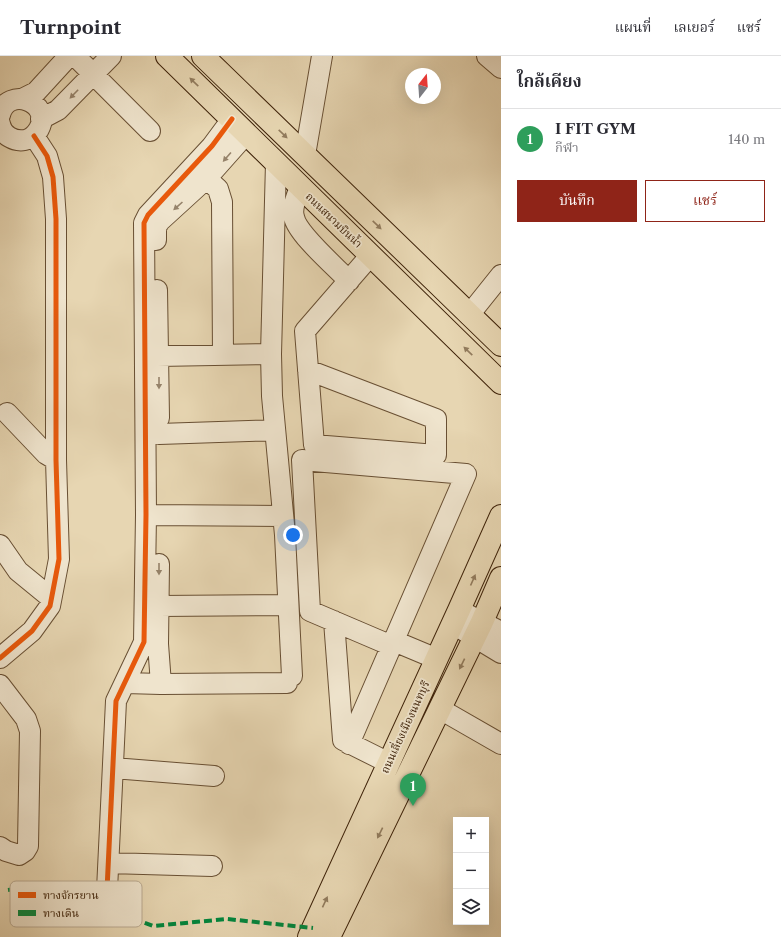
<!DOCTYPE html>
<html lang="th">
<head>
<meta charset="utf-8">
<style>
	:root { --surface:#fff; --page:#f7f7f7; --text:#2b2b33; --muted:#7c7c81; --line:#e1e1e2; --accent:#8f2418 }
	body { margin:0; font-family:"Libre Caslon Text","Noto Serif Thai",serif; background:var(--page); color:var(--text) }
	.controls { position:absolute; right:12px; bottom:12px; display:grid; overflow:hidden; border-radius:0px; box-shadow:0 4px 16px #0002 }
	.controls button { width:36px; height:36px; display:grid; place-items:center; padding:0; border:0; border-bottom:1px solid var(--line); background:var(--surface); color:var(--text); font:20px sans-serif }
	.compass { position:absolute; left:405px; top:12px; width:36px; height:36px; border-radius:50%; background:var(--surface); box-shadow:0 4px 16px #0002; rotate:17deg }
	.you { position:absolute; left:293px; top:479px; width:14px; height:14px; margin:-10px; border:3px solid #fff; border-radius:50%; background:#1a73e8; box-shadow:0 0 0 6px #1a73e833 }
	.badge { display:grid; place-items:center; width:26px; height:26px; border-radius:50%; background:var(--accent); color:#fff; font-size:13px; font-weight:700 }
	.pin { position:absolute; translate:-50% -33px; filter:drop-shadow(0 1px 2px #0008) }
	.pin::after { content:''; position:absolute; top:21px; width:14px; height:12px; background:inherit; clip-path:polygon(0 0,100% 0,50% 100%) }
	.list { margin:0; padding:0; list-style:none }
	h2 { display:flex; justify-content:space-between; align-items:center; height:52px; margin:0; padding:0 16px; font-size:17px }
	h2 small { font-size:13px; font-weight:400; color:var(--muted) }
	.list li { display:grid; grid-template-columns:26px 1fr auto; gap:12px; align-items:center; box-sizing:border-box; height:60px; padding:0 16px; border-top:1px solid var(--line) }
	.list b { display:block; font-size:15px; white-space:nowrap }
	.list p { margin:0; font-size:13px; white-space:nowrap; color:var(--muted) }
	.list em { font-size:13px; font-style:normal; color:var(--muted) }
	.actions { display:flex; gap:8px; padding:12px 16px }
	.actions a { flex:1; padding:9px 0; border:1px solid var(--accent); border-radius:0px; text-align:center; font-size:14px; color:var(--accent) }
	.actions .main { background:var(--accent); color:#fff }
	.icon { flex:none; width:22px; height:22px; fill:none; stroke:currentColor; stroke-width:2; stroke-linecap:round; stroke-linejoin:round }
	.map { position:relative; flex:none; width:501px; height:881px; overflow:hidden }
	header { display:flex; align-items:center; gap:24px; box-sizing:border-box; height:56px; padding:0 20px; background:var(--surface); border-bottom:1px solid var(--line) }
	header strong { font-size:19px }
	nav { display:flex; gap:22px; margin-inline-start:auto; font-size:14px }
	main { display:flex }
	aside { flex:1; background:var(--surface) }
	.map>svg:first-child { display:block }
	.lines { fill:none; stroke-linecap:round; stroke-linejoin:round }
	.minor-casing { stroke:#684f33; stroke-width:22 }
	.major-casing { stroke:#3e2209; stroke-width:24 }
	.minor { stroke:#efe4cd; stroke-width:20 }
	.major { stroke:#e7d6b2; stroke-width:22 }
	.quiet { stroke:#00873e; stroke-width:4; stroke-dasharray:8 4; stroke-linecap:butt }
	.cycleway-casing { stroke:#efe4cd; stroke-width:8 }
	.cycleway { stroke:#e8590c; stroke-width:5 }
	.oneway { fill:#927c5e }
	.oneway2 { fill:#96836b }
	.labels { text-anchor:middle; stroke-width:3.5; stroke-linejoin:round; paint-order:stroke }
	.street-label { font-size:11px; fill:#3e2209; stroke:#efe4cd }
	.key { fill:#efe4cd; stroke:#baaa92; stroke-width:1 }
	.key-label { font-size:11px; fill:#3e2209 }
</style>
</head>
<body>
<header>
<strong>Turnpoint</strong>
<nav><a>แผนที่</a><a>เลเยอร์</a><a>แชร์</a></nav>
</header>
<main>
<div class="map">
<svg width="501" height="881" viewBox="0 0 501 881">
	<rect width="100%" height="100%" fill="#e7d6b2"/>
	<filter id="stains"><feTurbulence type="fractalNoise" baseFrequency=".005" numOctaves="4"/><feColorMatrix values="0 0 0 0 .2 0 0 0 0 .09 0 0 0 0 .02 0 0 0 .5 -.17"/></filter>
	<radialGradient id="worn" r=".72"><stop offset=".6" stop-color="#630" stop-opacity="0"/><stop offset="1" stop-color="#630" stop-opacity=".3"/></radialGradient>
	<g class="lines">
		<defs>
			<path id="minor" d="M75,0L150,75
				M487,0L501,12
				M22,43L36,36L69,0
				M0,59C7,29 53,46 39,73C36,78 31,83 25,84C14,86 2,79 0,68
				M41,63L58,54L111,0
				M305,99L322,0
				M276,107L271,298L272,340L285,479L292,620
				M198,115L218,133L222,146L223,299
				M300,131C297,140 291,152 294,161C297,178 336,211 349,225
				M156,184V171L160,165L206,123L246,78
				M157,234L159,362
				M469,259L501,219
				M158,300L271,298
				M308,314L436,363V399L314,389L305,275L370,200
				M7,357L46,398L56,404
				M159,378L275,374
				M146,459L282,460
				M0,489L18,515L51,542
				M159,508L158,588L161,628
				M158,550L288,549
				M459,554L501,576
				M334,565L343,684L389,707
				M453,568L501,597
				M394,585L437,603
				M0,602L32,575L50,550L59,503L56,404V163L53,121L47,100L34,80
				M125,627L161,628L287,627
				M0,629L26,663L30,675L28,790L25,795L19,799L6,795L0,791
				M440,653L501,688
				M349,688L466,418L302,404L310,555L392,590
				M113,712L214,720
				M109,807L212,810
				M107,834L116,645L144,586L146,459L144,167L148,159L212,90L232,63"/>
			<path id="major" d="M167,0L501,327
				M203,0L501,289
				M309,881L459,554L501,460
				M329,881L482,566L501,522"/>
		</defs>
		<use href="#minor" class="minor-casing"/>
		<use href="#major" class="major-casing"/>
		<use href="#minor" class="minor"/>
		<use href="#major" class="major"/>
		<path class="quiet" d="M8,834L44,829L153,870L227,863L313,872"/>
		<defs>
			<path id="cycleway" d="M0,602L32,575L50,550L59,503L56,404V163L53,121L47,100L34,80
				M107,834L116,645L144,586L146,459L144,167L148,159L212,90L232,63"/>
		</defs>
		<use href="#cycleway" class="cycleway-casing"/>
		<use href="#cycleway" class="cycleway"/>
	</g>
	<defs><path id="oneway-solid" d="M-6-.8H1V-3.2L6.5 0L1 3.2V.8H-6Z"/></defs>
	<g class="oneway">
		<use href="#oneway-solid" transform="translate(194 26) rotate(-136)"/>
		<use href="#oneway-solid" transform="translate(283 78) rotate(44)"/>
		<use href="#oneway-solid" transform="translate(377 169) rotate(44)"/>
		<use href="#oneway-solid" transform="translate(468 295) rotate(-136)"/>
		<use href="#oneway-solid" transform="translate(473 524) rotate(-66)"/>
		<use href="#oneway-solid" transform="translate(462 608) rotate(116)"/>
		<use href="#oneway-solid" transform="translate(380 777) rotate(116)"/>
		<use href="#oneway-solid" transform="translate(325 846) rotate(-65)"/>
	</g>
	<g class="oneway2">
		<use href="#oneway-solid" transform="translate(74 38) rotate(134)"/>
		<use href="#oneway-solid" transform="translate(227 101) rotate(131)"/>
		<use href="#oneway-solid" transform="translate(178 150) rotate(138)"/>
		<use href="#oneway-solid" transform="translate(159 327) rotate(90)"/>
		<use href="#oneway-solid" transform="translate(159 513) rotate(90)"/>
	</g>
	<g class="labels">
		<g class="street-label">
			<text transform="translate(334 164) rotate(44)" y="4">ถนนสนามบินน้ำ</text>
			<text transform="translate(405 671) rotate(-65)" y="4">ถนนเลี่ยงเมืองนนทบุรี</text>
		</g>
	</g>
	<rect x="10" y="825" width="132" height="46" rx="6" class="key"/>
	<rect x="18" y="836" width="18" height="6" fill="#e8590c"/>
	<rect x="18" y="854" width="18" height="6" fill="#00873e"/>
	<g class="key-label">
		<text x="43" y="843">ทางจักรยาน</text>
		<text x="43" y="861">ทางเดิน</text>
	</g>
	<rect width="100%" height="100%" filter="url(#stains)"/>
	<rect width="100%" height="100%" fill="url(#worn)"/>
</svg>
<div class="controls">
<button>+</button>
<button>−</button>
<button><svg class="icon" aria-label="layers" viewBox="0 0 24 24"><path d="M12 4l9 5-9 5-9-5zM3 14l9 5 9-5"/></svg></button>
</div>
<svg class="compass" viewBox="-18 -18 36 36"><path d="M0-13l5 13h-10z" fill="#e53935"/><path d="M0 13l5-13h-10z" fill="#7c7c81"/></svg>
<div class="you"></div>
<div class="pin badge" style="left:413px;top:750px;background:#2e9e5b">1</div>
</div>
<aside>
<h2>ใกล้เคียง<small></small></h2>
<ul class="list">
<li><span class="badge" style="background:#2e9e5b">1</span><div><b>I FIT GYM</b><p>กีฬา</p></div><em>140 m</em></li>
</ul>
<div class="actions"><a class="main">บันทึก</a><a>แชร์</a></div>
</aside>
</main>
</body>
</html>
